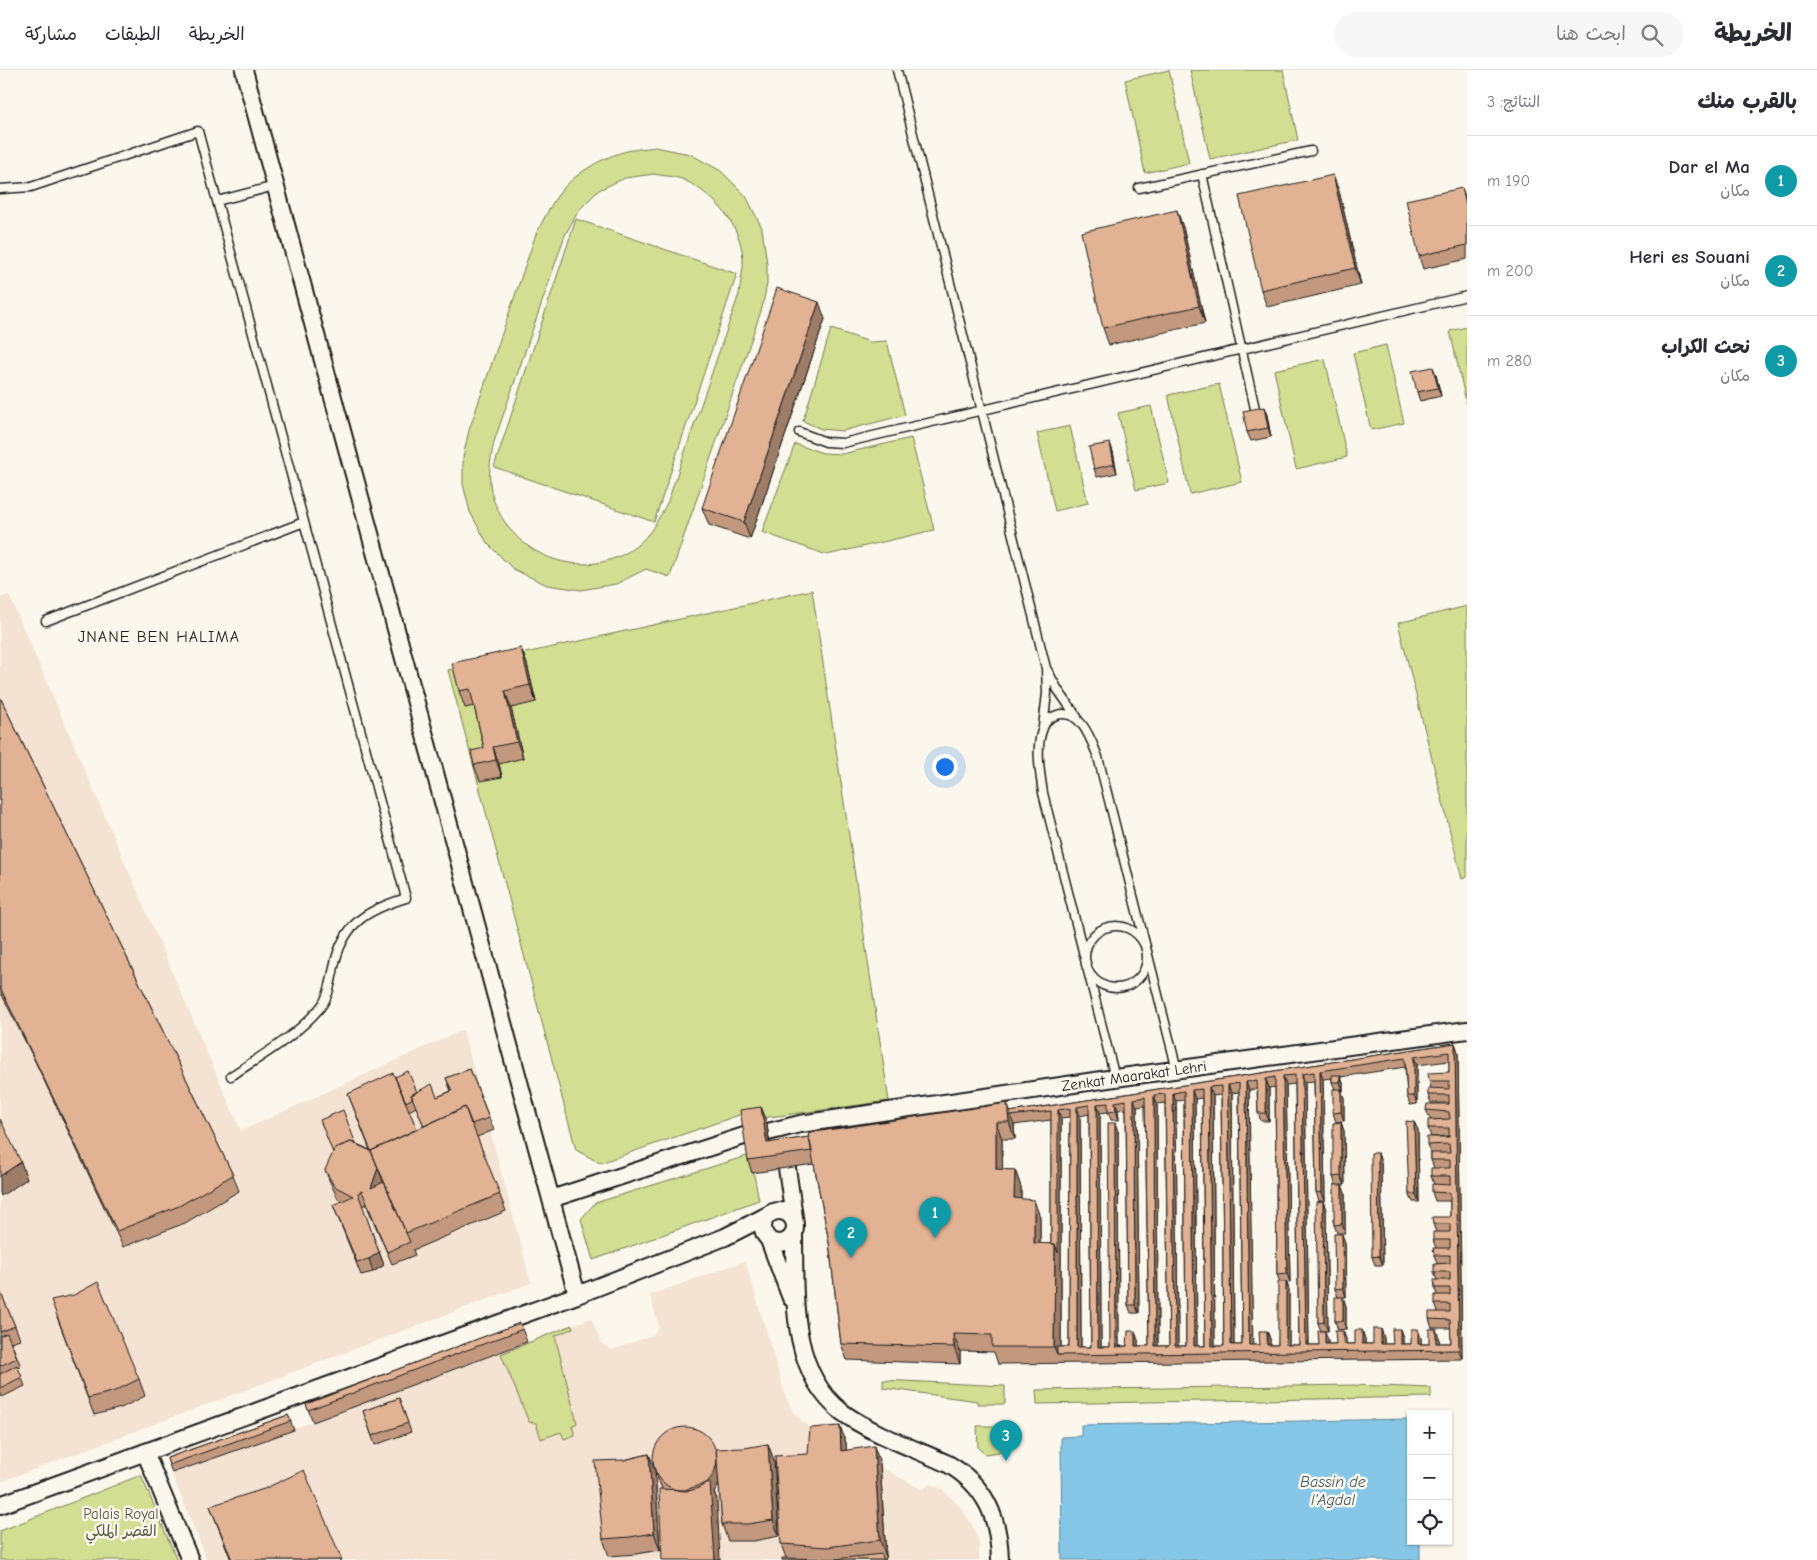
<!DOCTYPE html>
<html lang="ar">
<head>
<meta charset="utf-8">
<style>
	:root { --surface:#fff; --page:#f7f7f7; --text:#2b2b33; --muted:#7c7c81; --line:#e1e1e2; --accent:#1a73e8 }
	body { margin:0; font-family:"Comic Neue","Playpen Sans Arabic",sans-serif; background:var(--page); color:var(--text); direction:rtl }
	.controls { position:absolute; right:15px; bottom:15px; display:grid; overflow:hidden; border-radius:0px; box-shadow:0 1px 4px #0004 }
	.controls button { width:45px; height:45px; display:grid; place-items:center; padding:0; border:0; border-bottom:1px solid var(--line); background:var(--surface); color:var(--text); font:25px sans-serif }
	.you { position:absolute; left:944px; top:696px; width:18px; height:18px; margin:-12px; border:4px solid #fff; border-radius:50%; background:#1a73e8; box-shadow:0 0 0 8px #1a73e833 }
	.badge { display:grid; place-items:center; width:32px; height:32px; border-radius:50%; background:var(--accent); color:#fff; font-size:16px; font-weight:700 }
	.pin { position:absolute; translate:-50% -41px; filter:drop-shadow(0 1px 2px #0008) }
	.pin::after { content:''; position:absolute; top:26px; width:18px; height:15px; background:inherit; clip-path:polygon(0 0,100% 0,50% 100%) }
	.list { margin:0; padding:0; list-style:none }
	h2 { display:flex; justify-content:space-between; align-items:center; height:65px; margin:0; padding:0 20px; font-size:21px }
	h2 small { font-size:16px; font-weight:400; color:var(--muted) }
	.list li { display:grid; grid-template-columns:32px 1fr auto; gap:15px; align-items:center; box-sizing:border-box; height:90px; padding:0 20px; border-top:1px solid var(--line) }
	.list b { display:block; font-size:19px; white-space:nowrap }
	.list p { margin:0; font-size:16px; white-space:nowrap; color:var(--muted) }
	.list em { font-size:16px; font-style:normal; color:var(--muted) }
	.icon { flex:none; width:28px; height:28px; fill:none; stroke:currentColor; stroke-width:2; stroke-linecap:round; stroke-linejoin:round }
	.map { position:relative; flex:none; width:1467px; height:1490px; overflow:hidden; direction:ltr }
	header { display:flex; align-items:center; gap:30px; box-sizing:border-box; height:70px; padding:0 25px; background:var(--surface); border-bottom:1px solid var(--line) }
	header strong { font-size:24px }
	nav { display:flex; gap:28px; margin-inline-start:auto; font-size:18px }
	.search { width:350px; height:45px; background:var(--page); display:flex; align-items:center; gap:12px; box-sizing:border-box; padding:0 18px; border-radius:28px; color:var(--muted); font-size:19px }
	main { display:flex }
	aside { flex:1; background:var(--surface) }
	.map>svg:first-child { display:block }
	.built { fill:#f4e2d2 }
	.green { fill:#d2de91; stroke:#777d56; fill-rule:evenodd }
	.water { fill:#86c7e7; stroke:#5c8396 }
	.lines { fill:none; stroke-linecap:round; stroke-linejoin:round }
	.lane-casing { stroke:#1c1c1c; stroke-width:11 }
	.street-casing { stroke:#1c1c1c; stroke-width:20 }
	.lane { stroke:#fbf7ec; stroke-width:8 }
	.street { stroke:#fbf7ec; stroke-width:16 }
	.wall { fill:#c2997f; stroke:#1c1c1c; fill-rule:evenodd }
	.shaded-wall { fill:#9e7d68; stroke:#1c1c1c }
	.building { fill:#e2b294; stroke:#1c1c1c; fill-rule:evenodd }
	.labels { text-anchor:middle; stroke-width:5; stroke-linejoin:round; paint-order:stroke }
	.street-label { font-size:15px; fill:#1c1c1c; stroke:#fbf7ec }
	.park-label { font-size:15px; fill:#53563f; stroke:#fbf7ec }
	.neighbourhood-label { font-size:16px; letter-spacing:1px; fill:#1c1c1c; stroke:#fbf7ec }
	.water-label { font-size:16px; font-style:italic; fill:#415863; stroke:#fbf7ec }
</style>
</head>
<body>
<header>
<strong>الخريطة</strong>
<div class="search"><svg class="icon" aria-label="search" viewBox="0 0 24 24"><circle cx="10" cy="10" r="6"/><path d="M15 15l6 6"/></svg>ابحث هنا</div>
<nav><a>الخريطة</a><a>الطبقات</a><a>مشاركة</a></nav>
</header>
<main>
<aside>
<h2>بالقرب منك<small>النتائج: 3</small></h2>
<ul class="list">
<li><span class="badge" style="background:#0f9aa8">1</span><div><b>Dar el Ma</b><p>مكان</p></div><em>190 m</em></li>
<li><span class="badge" style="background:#0f9aa8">2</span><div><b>Heri es Souani</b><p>مكان</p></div><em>200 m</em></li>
<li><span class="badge" style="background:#0f9aa8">3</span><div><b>نحث الكراب</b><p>مكان</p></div><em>280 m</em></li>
</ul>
</aside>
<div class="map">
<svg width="1467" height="1490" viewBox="0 0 1467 1490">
	<rect width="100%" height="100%" fill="#fbf7ec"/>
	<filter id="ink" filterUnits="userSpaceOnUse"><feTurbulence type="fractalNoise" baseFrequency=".02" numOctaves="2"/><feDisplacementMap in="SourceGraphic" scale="10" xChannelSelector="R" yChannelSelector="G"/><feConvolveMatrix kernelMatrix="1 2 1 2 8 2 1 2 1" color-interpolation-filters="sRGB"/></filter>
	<g filter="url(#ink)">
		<path class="built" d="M9,525L241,1061L463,960L531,1213L0,1412V528Z
			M745,1191L786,1327L793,1342L804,1353L827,1368L923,1420L930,1414L942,1419L962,1439L972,1455L979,1473V1490H207L172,1404L591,1248L602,1274L612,1280L653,1265L659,1257L650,1225Z"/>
		<path class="green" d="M1169,0L1189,93L1145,103L1125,10Z
			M1190,0H1283L1298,70L1210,89Z
			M655,77L690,84L721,101L746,126L762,158L767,194V214L762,238L670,507L646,499L616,514L581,520L547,515L513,499L487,473L470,442L463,414V387L469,360L536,164C544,149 551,133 562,120C575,104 600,89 620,83C631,79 644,79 655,77ZM654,104C663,106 675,106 684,110C717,126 745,159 743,197C742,206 740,215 739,224L668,431C659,448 651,465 635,477C589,511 523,491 499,442C497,437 494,433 493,428C487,409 490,391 494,372L565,165L579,140L599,120L625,108Z
			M576,149L737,204L654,452L494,397Z
			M1467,257V336L1450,261Z
			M831,259L870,272L887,271L905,345L842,361L821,359L803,351Z
			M1386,275L1404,353L1371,360L1353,283Z
			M1325,289L1347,387L1296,399L1274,300Z
			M1219,314L1242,412L1190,424L1168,325Z
			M1151,336L1169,413L1136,420L1118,343Z
			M1070,356L1088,433L1055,441L1037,363Z
			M911,368L934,460L827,485L762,462L795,374L823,383L842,384Z
			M812,520L889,1031L747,1050L742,1044L600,1093L576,1080L448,600Z
			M1467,536V807L1462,809L1398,553Z
			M750,1085L759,1130L593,1190L581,1149L595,1133Z
			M572,1255L573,1258L555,1266L577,1353L572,1356L575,1365L564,1369L561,1362L541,1369L536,1353L529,1352L501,1284Z
			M883,1310L1005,1316V1334H977V1331L883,1318Z
			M1354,1315L1431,1318V1327L1037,1334L1036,1320Z
			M977,1356H1004L1005,1374L999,1382L985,1384L978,1378Z
			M141,1405L177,1490H0V1461Z"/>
		<path class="water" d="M1411,1349V1471H1420V1490H1062L1061,1367L1081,1366V1355Z"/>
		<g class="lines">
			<defs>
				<path id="lane" d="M897,0L1046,598
					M1202,104L1256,343
					M1139,118L1311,81
					M0,119L31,117L198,61L406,828C367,840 343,853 334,897C331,911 329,928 319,939C295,967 261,986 231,1006
					M217,131L275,116
					M799,362L826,372L843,373L1467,226
					M46,551L304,452
					M1043,657L1047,623L1046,598L1058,620L1077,647
					M1085 887a31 31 0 1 1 62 0a31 31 0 1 1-62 0Z
					M1115,1008L1043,723C1040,703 1035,677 1043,658C1045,652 1050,647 1057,645C1081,638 1091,670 1098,687L1177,1000"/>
				<path id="street" d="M244,0L577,1225
					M768,1062L800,1054L1115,1008L1467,960
					M787,1098L795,1154
					M551,1129L747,1065
					M763 1157a16 16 0 1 1 32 0a16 16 0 1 1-32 0Z
					M794,1164C795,1224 789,1301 842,1342C870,1363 916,1379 948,1394C986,1416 999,1448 1000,1490
					M769,1170L791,1228
					M145,1382L190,1490
					M0,1435L577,1225L725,1167L770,1144"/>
			</defs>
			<use href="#lane" class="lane-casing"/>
			<use href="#street" class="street-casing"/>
			<use href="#lane" class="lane"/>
			<use href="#street" class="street"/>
		</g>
		<path class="wall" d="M1339,121L1361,215L1267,237L1261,220Z
			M1467,132V189L1423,199L1419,186Z
			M1183,157L1205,253L1109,275L1103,258Z
			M825,249L750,469L709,455L702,438Z
			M1436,305L1441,326L1420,331L1417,322Z
			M1264,337L1267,345L1271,367L1251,371L1247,362Z
			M1110,373L1113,382L1117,403L1097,407L1094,399Z
			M521,578L527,594L536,632L511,638L523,688L499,694L502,707L480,711L474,695L484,678L474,636L465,638L459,621Z
			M0,627L233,1105L239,1121L185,1153L123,1177L32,985L0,921Z
			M1455,973L1458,982L1462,1289L998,1294L994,1282L960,1281V1294L847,1290L841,1274L829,1172L814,1094L752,1103L748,1090L761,1037L766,1049L770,1073L809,1067L1007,1033L1010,1042ZM1449,991V1002L1429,1011L1431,1018L1428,1025L1431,1033H1449V1034L1426,1040L1430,1049L1443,1050L1428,1058L1431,1067L1449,1066L1427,1075L1431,1083V1090L1434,1098L1431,1106L1434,1114L1432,1122L1435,1131H1450V1147L1433,1154L1436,1162L1433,1170L1436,1178L1434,1185L1437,1193L1434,1202L1437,1210L1435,1218L1437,1225L1435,1234L1438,1242L1429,1249L1432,1258H1451V1273H1439V1267L1429,1274H1421V1268L1411,1274H1403V1268L1400,1259L1393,1274H1384V1268L1381,1259L1373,1274H1365V1269L1362,1260L1355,1274H1346V1269L1343,1261L1336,1274H1328V1270L1322,1261H1328L1326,1140L1323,1131L1318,1253L1321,1261L1319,1275H1309L1305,1012L1314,1011L1316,1122L1319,1131H1325L1323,1009L1332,1008V1012L1335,1019L1333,1043L1336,1052L1344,1051V1028L1341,1021H1343V1013L1341,1007L1405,997L1407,1026L1410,1035L1417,1034V995ZM1295,1014L1299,1275H1289V1220L1287,1213L1290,1212L1286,1015ZM1275,1017L1277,1205L1280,1212L1278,1275H1270V1269L1267,1261L1260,1275H1252L1249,1020L1257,1019L1258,1043L1261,1051H1269V1018ZM1239,1022L1242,1275H1234L1232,1023ZM1221,1025L1224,1276H1215L1213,1026ZM1202,1028L1205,1276H1197L1195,1029ZM1184,1030L1186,1276H1178L1176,1031ZM1165,1033L1169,1276H1158L1157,1034ZM1145,1036L1149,1276H1138V1270L1127,1276H1119L1118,1061L1110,1277H1101L1100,1043L1108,1042L1111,1050H1119L1118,1040L1126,1039L1128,1235L1131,1243H1139L1137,1037ZM1089,1044L1091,1277H1081L1080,1046ZM1070,1047L1069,1277H1061V1048ZM1051,1050V1174H1040V1147L1021,1129V1117L1015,1100H1002V1069H1015L1014,1055Z
			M470,999L494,1060L477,1067L506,1141L413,1180L415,1185L392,1194L366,1134L362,1136L384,1195L373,1202L361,1205L333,1135L342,1131L338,1129L330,1112L325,1100L357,1074L370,1080L348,1024L395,1007L416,1022L437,1027L451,1021L446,1008ZM416,1037L424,1056L417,1059L409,1041Z
			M1341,1052L1344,1061L1345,1115H1342L1345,1123V1163H1337L1334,1155L1336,1115L1333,1107Z
			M1414,1052L1418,1060L1419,1132H1413L1409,1124Z
			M1381,1092L1383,1195H1375L1372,1187Z
			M1345,1172L1346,1227H1343L1346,1236V1259L1338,1260L1335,1251L1338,1227L1335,1219Z
			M0,1221L15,1256L20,1269L11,1272L21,1297L18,1298L25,1316L2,1327L0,1322Z
			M57,1247L139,1309L145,1326L121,1338L94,1345Z
			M520,1253L527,1272L313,1352L306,1334Z
			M399,1328L411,1362L375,1375L363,1341Z
			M288,1345L294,1360L172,1403L167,1388Z
			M840,1356L846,1373V1380L880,1393L886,1487L884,1488L885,1490H782L786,1488L781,1474L808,1384Z
			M768,1374L774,1391L779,1466L754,1471H728L722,1454L719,1414L716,1420L714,1422L717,1429L662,1419L654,1398L714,1377L717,1384Z
			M649,1384L655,1401L660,1480L636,1484L609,1486L603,1469L624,1390Z
			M210,1436L342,1490H231Z"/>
		<path class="shaded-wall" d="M1333,105L1339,121L1361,215L1355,198Z
			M1462,118L1467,131V139Z
			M1177,140L1183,157L1205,253L1199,236Z
			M819,232L825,249L750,469L744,452Z
			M1433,297L1436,305L1441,326L1438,318Z
			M1264,337L1267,345L1271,367L1268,358Z
			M1110,373L1113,382L1117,403L1114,394Z
			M521,578L527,594L536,632L530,615Z
			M505,621L511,638L523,688L517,672Z
			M493,677L499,694L502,707L496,690Z
			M1455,973L1458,982L1462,1289L1459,1280Z
			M1414,987L1417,995V1034L1414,1026Z
			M1320,1001L1323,1009L1325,1131L1322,1123Z
			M1302,1004L1305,1012L1309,1283L1306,1275Z
			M1340,1005L1343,1013V1021L1340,1012Z
			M1283,1006L1286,1015L1290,1212L1287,1204Z
			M1266,1009L1269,1018V1051L1266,1043Z
			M1246,1012L1249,1020L1253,1284L1249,1275Z
			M1228,1015L1232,1023L1234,1284L1231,1275Z
			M1209,1017L1213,1026L1215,1284L1212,1276Z
			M1341,1019L1344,1028V1051L1341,1042Z
			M1192,1020L1195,1029L1197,1284L1194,1276Z
			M1173,1023L1176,1031L1178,1284L1175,1276Z
			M1154,1025L1157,1034L1158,1285L1155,1276Z
			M1134,1029L1137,1037L1139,1243L1135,1235Z
			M1115,1032L1118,1040L1119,1050L1116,1041Z
			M1007,1033L1012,1046H1010L1014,1055L1015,1069L1009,1052Z
			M1097,1034L1100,1043L1101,1285L1098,1277Z
			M761,1037L766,1049L771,1086L767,1073Z
			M1077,1037L1080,1046L1081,1285L1077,1277Z
			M1058,1040L1061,1048V1285H1057L1054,1277L1055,1174Z
			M996,1052L1002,1069L1003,1116L996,1099Z
			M1341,1052L1344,1061L1345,1115L1341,1106Z
			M1414,1052L1418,1060L1419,1132L1416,1124Z
			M1115,1053L1118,1061L1119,1285L1116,1277Z
			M1378,1083L1381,1092L1383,1195L1379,1186Z
			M21,1092L27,1109L1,1126L0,1123V1106Z
			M378,1098L383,1111L375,1130L371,1118Z
			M1015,1100L1021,1117V1145L1014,1128Z
			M1342,1115L1345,1123V1163L1342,1154Z
			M1034,1130L1040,1147V1190L1034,1173Z
			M1323,1131L1326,1140L1328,1261L1324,1252Z
			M1342,1164L1345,1172L1346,1227L1343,1218Z
			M379,1182L384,1195L373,1202L369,1189Z
			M1286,1212L1289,1220V1283L1286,1275Z
			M1343,1227L1346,1236V1259L1343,1251Z
			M1381,1259L1384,1268V1282L1381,1274Z
			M1400,1259L1403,1268V1282L1400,1274Z
			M1418,1259L1421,1268V1282L1418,1274Z
			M1436,1259L1439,1267L1440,1282L1436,1273Z
			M1362,1260L1365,1269V1283L1362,1274Z
			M1135,1261L1138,1270V1285L1135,1276Z
			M1267,1261L1270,1269V1284L1267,1275Z
			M1325,1261L1328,1270V1283L1325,1274Z
			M1343,1261L1346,1269L1347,1283L1343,1274Z
			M953,1264L960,1281V1294L954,1277Z
			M840,1356L846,1373L847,1398L841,1381Z
			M768,1374L774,1391L779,1466L773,1450Z
			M874,1376L880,1393L886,1487L880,1470Z
			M714,1377L719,1389L721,1410L716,1420L714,1422L717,1429L720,1490H715L705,1415Z
			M649,1384L655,1401L660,1480L654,1463Z"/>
		<path class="building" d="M1333,105L1355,198L1261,220L1239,126Z
			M1462,118L1467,139V175L1419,186L1406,130Z
			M1177,140L1199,236L1103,258L1081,162Z
			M777,218L819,232L744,452L702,438Z
			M1433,297L1438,318L1417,322L1412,301Z
			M1264,337L1268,358L1247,362L1243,341Z
			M1110,373L1114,394L1094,399L1089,377Z
			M521,578L530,615L505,621L517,672L493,677L496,690L474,695L471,681L484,678L470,619L459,621L452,593Z
			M0,627L233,1105L179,1136L117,1161L0,917Z
			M1455,973L1459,1280L1057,1285V1277H1069L1070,1038L1058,1040V1183L1055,1174H1051V1041L1010,1046V1042ZM1449,982V1002L1428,1003L1429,1011H1449V1019L1428,1018V1025H1449V1034H1427L1426,1040L1449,1042L1450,1049L1428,1050V1058H1449V1067H1427V1075L1449,1074L1450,1083H1431V1090H1450V1098H1431V1106H1450V1115L1432,1114V1122L1450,1123V1147H1432L1433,1154H1450V1162H1433V1170H1450V1178H1433L1434,1185H1450V1193L1434,1194V1202H1450V1210H1434L1435,1218H1450V1225H1435V1234H1450V1242H1429V1249L1450,1250L1451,1273H1436V1259H1429V1274H1418V1259H1411V1274H1400V1259H1392L1393,1274H1381V1259H1373V1274H1362V1260H1355V1274H1343V1261H1335L1336,1274H1325V1261H1318L1319,1275H1306L1302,1004L1314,1002L1316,1122L1322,1123L1320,1001L1405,988L1407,1026H1414V987ZM1295,1005L1299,1275H1286V1212H1278V1275H1267V1261H1259L1260,1275H1249L1246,1012L1257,1010L1258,1043H1266V1009L1275,1007L1277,1205L1287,1204L1283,1006ZM1239,1013L1242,1275H1231L1228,1015ZM1221,1016L1224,1276H1212L1209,1017ZM1202,1019L1205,1276H1194L1192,1020ZM1184,1021L1186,1276H1175L1173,1023ZM1165,1024L1169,1276H1155L1154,1025ZM1145,1027L1149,1276H1135V1261H1128L1127,1276L1116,1277L1115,1053H1108L1110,1277H1098L1097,1034L1108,1033V1042L1116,1041L1115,1032L1126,1030L1128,1235H1135L1134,1029ZM1089,1035L1091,1277H1077V1037Z
			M470,999L489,1048L471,1054L465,1037L424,1056L411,1025L432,1014L437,1027L452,1021L446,1008Z
			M408,1001L417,1022L411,1025L413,1028L406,1032L395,1007Z
			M393,1003L417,1059L371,1081L378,1098L371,1118L384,1112L410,1172L387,1182L362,1121L358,1123L379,1182L369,1189L357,1192L333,1135L353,1126L334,1116L325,1100L335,1078L351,1072L371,1081L348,1024Z
			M1332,1005H1340V1012H1332Z
			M1333,1019H1341V1042L1333,1043Z
			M1007,1033L1009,1052H996V1099L1015,1100L1014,1128L1034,1130V1173L1055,1174L1054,1277H992V1265L953,1264L954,1277L841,1274L829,1172L808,1063Z
			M465,1037L500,1124L406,1163L371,1081Z
			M761,1037L767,1073L809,1067L812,1081L748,1090L740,1040Z
			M343,1040L356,1074L351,1072L335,1078L333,1083L320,1050Z
			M0,1049L21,1092L0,1106Z
			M1406,1051L1414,1052L1416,1124H1409Z
			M1341,1052V1106L1333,1107V1053Z
			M1371,1083H1378L1379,1186L1372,1187Z
			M1334,1115H1342V1154L1334,1155Z
			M1323,1131L1324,1252L1318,1253L1316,1132Z
			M1334,1164H1342L1343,1218L1335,1219Z
			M98,1212L139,1309L115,1321L88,1328L51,1230L74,1225Z
			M0,1221L15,1256L0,1262Z
			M1335,1227H1343V1251H1335Z
			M520,1253L523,1259L308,1340L306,1334Z
			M7,1263L17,1288L0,1296V1266Z
			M17,1295L22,1307L0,1318V1304Z
			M399,1328L408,1353L372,1366L363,1341Z
			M288,1345L291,1351L169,1395L167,1388Z
			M840,1356L841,1381L874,1376L880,1470L827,1477L781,1474L775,1386L808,1384L810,1358Z
			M653 1389a32 32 0 1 1 64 0a32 32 0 1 1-64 0Z
			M768,1374L773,1450L748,1454H722L716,1379L744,1378Z
			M649,1384L654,1463L630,1467L603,1469L595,1391L624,1390Z
			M304,1400L342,1490H232L210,1436L264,1419Z
			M710,1412L715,1490H662L659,1419L685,1420Z
			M882,1484L883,1490H782V1488L835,1489Z"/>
	</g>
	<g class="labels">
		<g class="street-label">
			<text transform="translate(1134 1006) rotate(-8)" y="5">Zenkat Maarakat Lehri</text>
		</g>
		<g class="park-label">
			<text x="121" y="1449">Palais Royal<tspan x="121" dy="17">القصر الملكي</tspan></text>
		</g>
		<g class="neighbourhood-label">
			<text x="159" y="572">JNANE BEN HALIMA</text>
		</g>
		<g class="water-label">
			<text x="1333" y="1417">Bassin de<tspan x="1333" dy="18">l'Agdal</tspan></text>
		</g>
	</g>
</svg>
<div class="controls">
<button>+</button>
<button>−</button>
<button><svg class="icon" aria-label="locate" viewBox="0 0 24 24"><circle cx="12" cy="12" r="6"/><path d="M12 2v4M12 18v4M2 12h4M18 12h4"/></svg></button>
</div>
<div class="you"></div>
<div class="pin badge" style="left:935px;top:1168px;background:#0f9aa8">1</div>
<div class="pin badge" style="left:851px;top:1188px;background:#0f9aa8">2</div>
<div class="pin badge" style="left:1006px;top:1391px;background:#0f9aa8">3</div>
</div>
</main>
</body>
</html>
